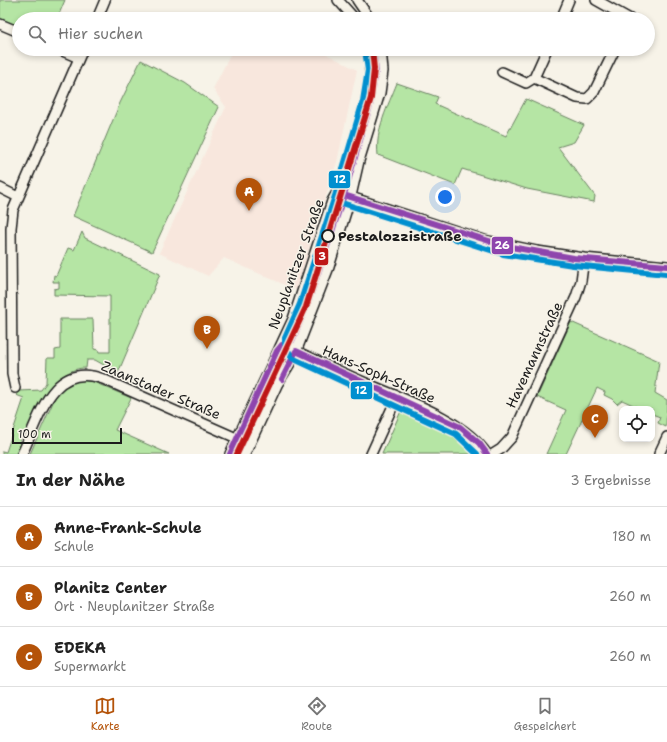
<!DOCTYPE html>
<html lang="de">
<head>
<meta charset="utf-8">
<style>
	:root { --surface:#fff; --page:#f2f2f2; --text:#222; --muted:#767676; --line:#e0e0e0; --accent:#b45309 }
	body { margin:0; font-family:"Shantell Sans",sans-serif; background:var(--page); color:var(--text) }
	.controls { position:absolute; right:12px; bottom:12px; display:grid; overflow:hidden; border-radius:8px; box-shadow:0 2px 6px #0003 }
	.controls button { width:36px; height:36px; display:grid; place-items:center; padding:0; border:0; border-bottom:1px solid var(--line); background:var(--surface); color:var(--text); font:20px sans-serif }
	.scale { position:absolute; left:12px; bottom:10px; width:110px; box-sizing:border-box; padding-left:4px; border:2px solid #1c1c1c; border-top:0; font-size:11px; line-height:14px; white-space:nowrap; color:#1c1c1c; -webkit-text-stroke:3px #f7f3e8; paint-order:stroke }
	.you { position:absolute; left:445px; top:197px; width:14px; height:14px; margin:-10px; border:3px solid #fff; border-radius:50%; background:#1a73e8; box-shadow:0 0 0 6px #1a73e833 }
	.badge { display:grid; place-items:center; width:26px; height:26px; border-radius:50%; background:var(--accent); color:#fff; font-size:13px; font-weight:700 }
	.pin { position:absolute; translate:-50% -33px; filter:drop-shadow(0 1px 2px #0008) }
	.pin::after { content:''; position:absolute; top:21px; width:14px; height:12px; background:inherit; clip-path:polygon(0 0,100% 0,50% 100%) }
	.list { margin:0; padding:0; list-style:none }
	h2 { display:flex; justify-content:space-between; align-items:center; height:52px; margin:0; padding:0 16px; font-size:17px }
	h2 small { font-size:13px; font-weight:400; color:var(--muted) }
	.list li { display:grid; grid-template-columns:26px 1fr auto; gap:12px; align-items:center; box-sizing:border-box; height:60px; padding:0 16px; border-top:1px solid var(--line) }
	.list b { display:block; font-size:15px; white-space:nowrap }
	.list p { margin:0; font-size:13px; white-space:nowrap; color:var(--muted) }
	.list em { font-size:13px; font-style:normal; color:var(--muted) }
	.icon { flex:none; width:22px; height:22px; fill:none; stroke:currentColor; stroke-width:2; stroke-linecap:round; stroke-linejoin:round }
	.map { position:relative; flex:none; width:667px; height:454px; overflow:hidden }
	.search { position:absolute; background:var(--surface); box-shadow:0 2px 6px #0003; left:12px; right:12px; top:12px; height:44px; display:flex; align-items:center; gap:10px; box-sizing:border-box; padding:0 14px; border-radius:22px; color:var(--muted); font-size:15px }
	.sheet { height:232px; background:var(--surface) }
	nav { display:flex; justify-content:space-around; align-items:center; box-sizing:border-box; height:56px; border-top:1px solid var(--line); background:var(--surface); font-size:11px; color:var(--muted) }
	nav a { display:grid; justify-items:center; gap:2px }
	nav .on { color:var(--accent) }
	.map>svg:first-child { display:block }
	.built { fill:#f8e7dd }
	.green { fill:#b5e5a4; stroke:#688060 }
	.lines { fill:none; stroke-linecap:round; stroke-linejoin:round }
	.minor-casing { stroke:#1c1c1c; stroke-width:12 }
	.minor { stroke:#f7f3e8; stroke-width:9 }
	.bus-1-casing { stroke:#f7f3e8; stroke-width:9 }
	.bus-2-casing { stroke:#f7f3e8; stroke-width:9 }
	.bus-1 { stroke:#8e44ad; stroke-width:6 }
	.bus-2 { stroke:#008fcf; stroke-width:6 }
	.tram-1-casing { stroke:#f7f3e8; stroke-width:9 }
	.tram-1 { stroke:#be1716; stroke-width:6 }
	.stop-dot { fill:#f7f3e8; stroke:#1c1c1c; stroke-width:2 }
	.labels { text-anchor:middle; stroke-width:3; stroke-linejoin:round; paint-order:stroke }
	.stop-label { font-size:14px; font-weight:bold; fill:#1c1c1c; stroke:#f7f3e8; text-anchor:start }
	.street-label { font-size:14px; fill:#1c1c1c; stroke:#f7f3e8 }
	.line-badge { stroke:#f7f3e8; stroke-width:1.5 }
	.badge-label { font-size:11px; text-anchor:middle; font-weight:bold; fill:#fff }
</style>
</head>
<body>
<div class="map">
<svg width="667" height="454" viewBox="0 0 667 454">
	<rect width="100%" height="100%" fill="#f7f3e8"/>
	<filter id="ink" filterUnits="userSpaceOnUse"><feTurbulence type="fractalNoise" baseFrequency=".025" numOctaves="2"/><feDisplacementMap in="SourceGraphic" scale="8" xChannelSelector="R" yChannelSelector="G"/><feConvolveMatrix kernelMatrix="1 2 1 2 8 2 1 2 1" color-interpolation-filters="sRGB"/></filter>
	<g filter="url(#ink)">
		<path class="built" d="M233,49H317L357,70L337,162L296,290L224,258L208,276L159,253L226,107L213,89Z"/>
		<path class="green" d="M0,0H65L57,19H19V28L0,20Z
			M141,60L185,83L219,107L152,252L73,216L120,103Z
			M397,83L438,97L435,104L506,136L526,99L584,125L574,142L558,147L595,196L594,202L527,189L462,169L455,185L378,155C375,130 388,106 397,83Z
			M82,232L85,238L160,274L118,373L95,360H87L86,368C77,368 73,370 66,374C38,390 42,423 20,437V447L16,454H2V451L6,452L24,398L16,395L19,391L41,390L46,383L47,358H55V350L60,349V319H93L94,349L98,350L99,352H110V296L54,295V289L59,288V282H53L54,275L56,276L68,248L74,250Z
			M571,322L659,361L655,393L667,400L666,427L658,423L660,417L652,414V409H642L622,400L617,404L612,399L604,395L605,392L597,388L566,454H546L566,410L537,397Z
			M79,380H89L131,398L115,430L169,454H30L58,391L68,384Z
			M401,411L443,430L446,424L467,436L481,454H382Z"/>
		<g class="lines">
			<defs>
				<path id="minor" d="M338,0L355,19
					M357,0L370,19
					M596,0L630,19
					M97,19L105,0
					M561,19L569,0
					M0,24L19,32
					M58,49L79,58
					M502,72L526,83L534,78L547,49
					M534,78L577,98L587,99L594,92L615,49
					M0,188L18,197
					M338,193L484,240L537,251L584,258L667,266
					M282,345C308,356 333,369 359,380C399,398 462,417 487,454
					M15,388L12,374L11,228L13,210L83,49
					M22,454C39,418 52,360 103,379L250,444
					M230,454L293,319L332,201C343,185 346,166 352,149C361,115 376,84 367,49
					M245,454L277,385L294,357L329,267L351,196L359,161L380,93L383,71L381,49
					M371,454L397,397
					M493,454L501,449L512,437L576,297L581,281L584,258
					M659,454L667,437"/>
			</defs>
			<use href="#minor" class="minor-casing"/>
			<use href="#minor" class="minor"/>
			<defs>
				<path id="bus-1" d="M344,195L505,246L574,258L667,266
					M282,379L296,351L460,427L479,443L487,454
					M230,454L277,351L282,345L292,341L307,307L343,198L371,103L376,70L373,49"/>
				<path id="bus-2" d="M365,50L368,70L363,101L335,196L300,304L285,338V344L292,358L456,434L477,454
					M342,203L503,254L573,265L666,274"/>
			</defs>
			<use href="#bus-1" class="bus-1-casing"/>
			<use href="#bus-2" class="bus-2-casing"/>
			<use href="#bus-1" class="bus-1"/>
			<use href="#bus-2" class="bus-2"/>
			<defs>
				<path id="tram-1" d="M237,454L306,307L371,98L374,69L372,49"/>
			</defs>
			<use href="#tram-1" class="tram-1-casing"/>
			<use href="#tram-1" class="tram-1"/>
		</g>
	</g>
	<circle class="stop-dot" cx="328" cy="236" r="6"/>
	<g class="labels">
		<g class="stop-label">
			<text x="338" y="241">Pestalozzistraße</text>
		</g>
		<g class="street-label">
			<text transform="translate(296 264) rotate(-70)" y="5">Neuplanitzer Straße</text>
			<text transform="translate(534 355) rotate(-65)" y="5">Havemannstraße</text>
			<text transform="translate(379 374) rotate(24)" y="5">Hans-Soph-Straße</text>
			<text transform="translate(161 390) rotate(23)" y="5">Zaanstader Straße</text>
		</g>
	</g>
	<g class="line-badge">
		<rect x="328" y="170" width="23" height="19" rx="4" fill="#008fcf"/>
		<rect x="491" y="236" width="23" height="19" rx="4" fill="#8e44ad"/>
		<rect x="314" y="247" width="15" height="19" rx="4" fill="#be1716"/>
		<rect x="350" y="381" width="23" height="19" rx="4" fill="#008fcf"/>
	</g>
	<g class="badge-label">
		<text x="340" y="183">12</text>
		<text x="502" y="249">26</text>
		<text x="322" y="260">3</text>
		<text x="361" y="394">12</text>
	</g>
</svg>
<div class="controls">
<button><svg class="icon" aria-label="locate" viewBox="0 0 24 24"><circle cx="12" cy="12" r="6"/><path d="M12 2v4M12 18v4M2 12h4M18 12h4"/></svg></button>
</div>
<div class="scale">100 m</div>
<div class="you"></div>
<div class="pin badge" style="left:249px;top:211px">A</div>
<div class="pin badge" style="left:207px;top:349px">B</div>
<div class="pin badge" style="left:595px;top:438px">C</div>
<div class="search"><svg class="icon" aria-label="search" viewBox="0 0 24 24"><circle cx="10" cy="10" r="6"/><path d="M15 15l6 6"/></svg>Hier suchen</div>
</div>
<section class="sheet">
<h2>In der Nähe<small>3 Ergebnisse</small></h2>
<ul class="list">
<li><span class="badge">A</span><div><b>Anne-Frank-Schule</b><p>Schule</p></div><em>180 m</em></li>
<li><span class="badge">B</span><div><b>Planitz Center</b><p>Ort · Neuplanitzer Straße</p></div><em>260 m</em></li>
<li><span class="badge">C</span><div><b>EDEKA</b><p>Supermarkt</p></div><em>260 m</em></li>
</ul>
</section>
<nav>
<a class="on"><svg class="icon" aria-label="map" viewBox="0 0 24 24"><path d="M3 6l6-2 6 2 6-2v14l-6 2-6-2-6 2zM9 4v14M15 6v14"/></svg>Karte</a>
<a><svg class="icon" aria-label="directions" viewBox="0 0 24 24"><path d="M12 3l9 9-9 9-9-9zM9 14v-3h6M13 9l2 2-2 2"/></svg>Route</a>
<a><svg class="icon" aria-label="saved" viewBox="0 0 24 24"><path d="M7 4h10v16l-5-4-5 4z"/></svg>Gespeichert</a>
</nav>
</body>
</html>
